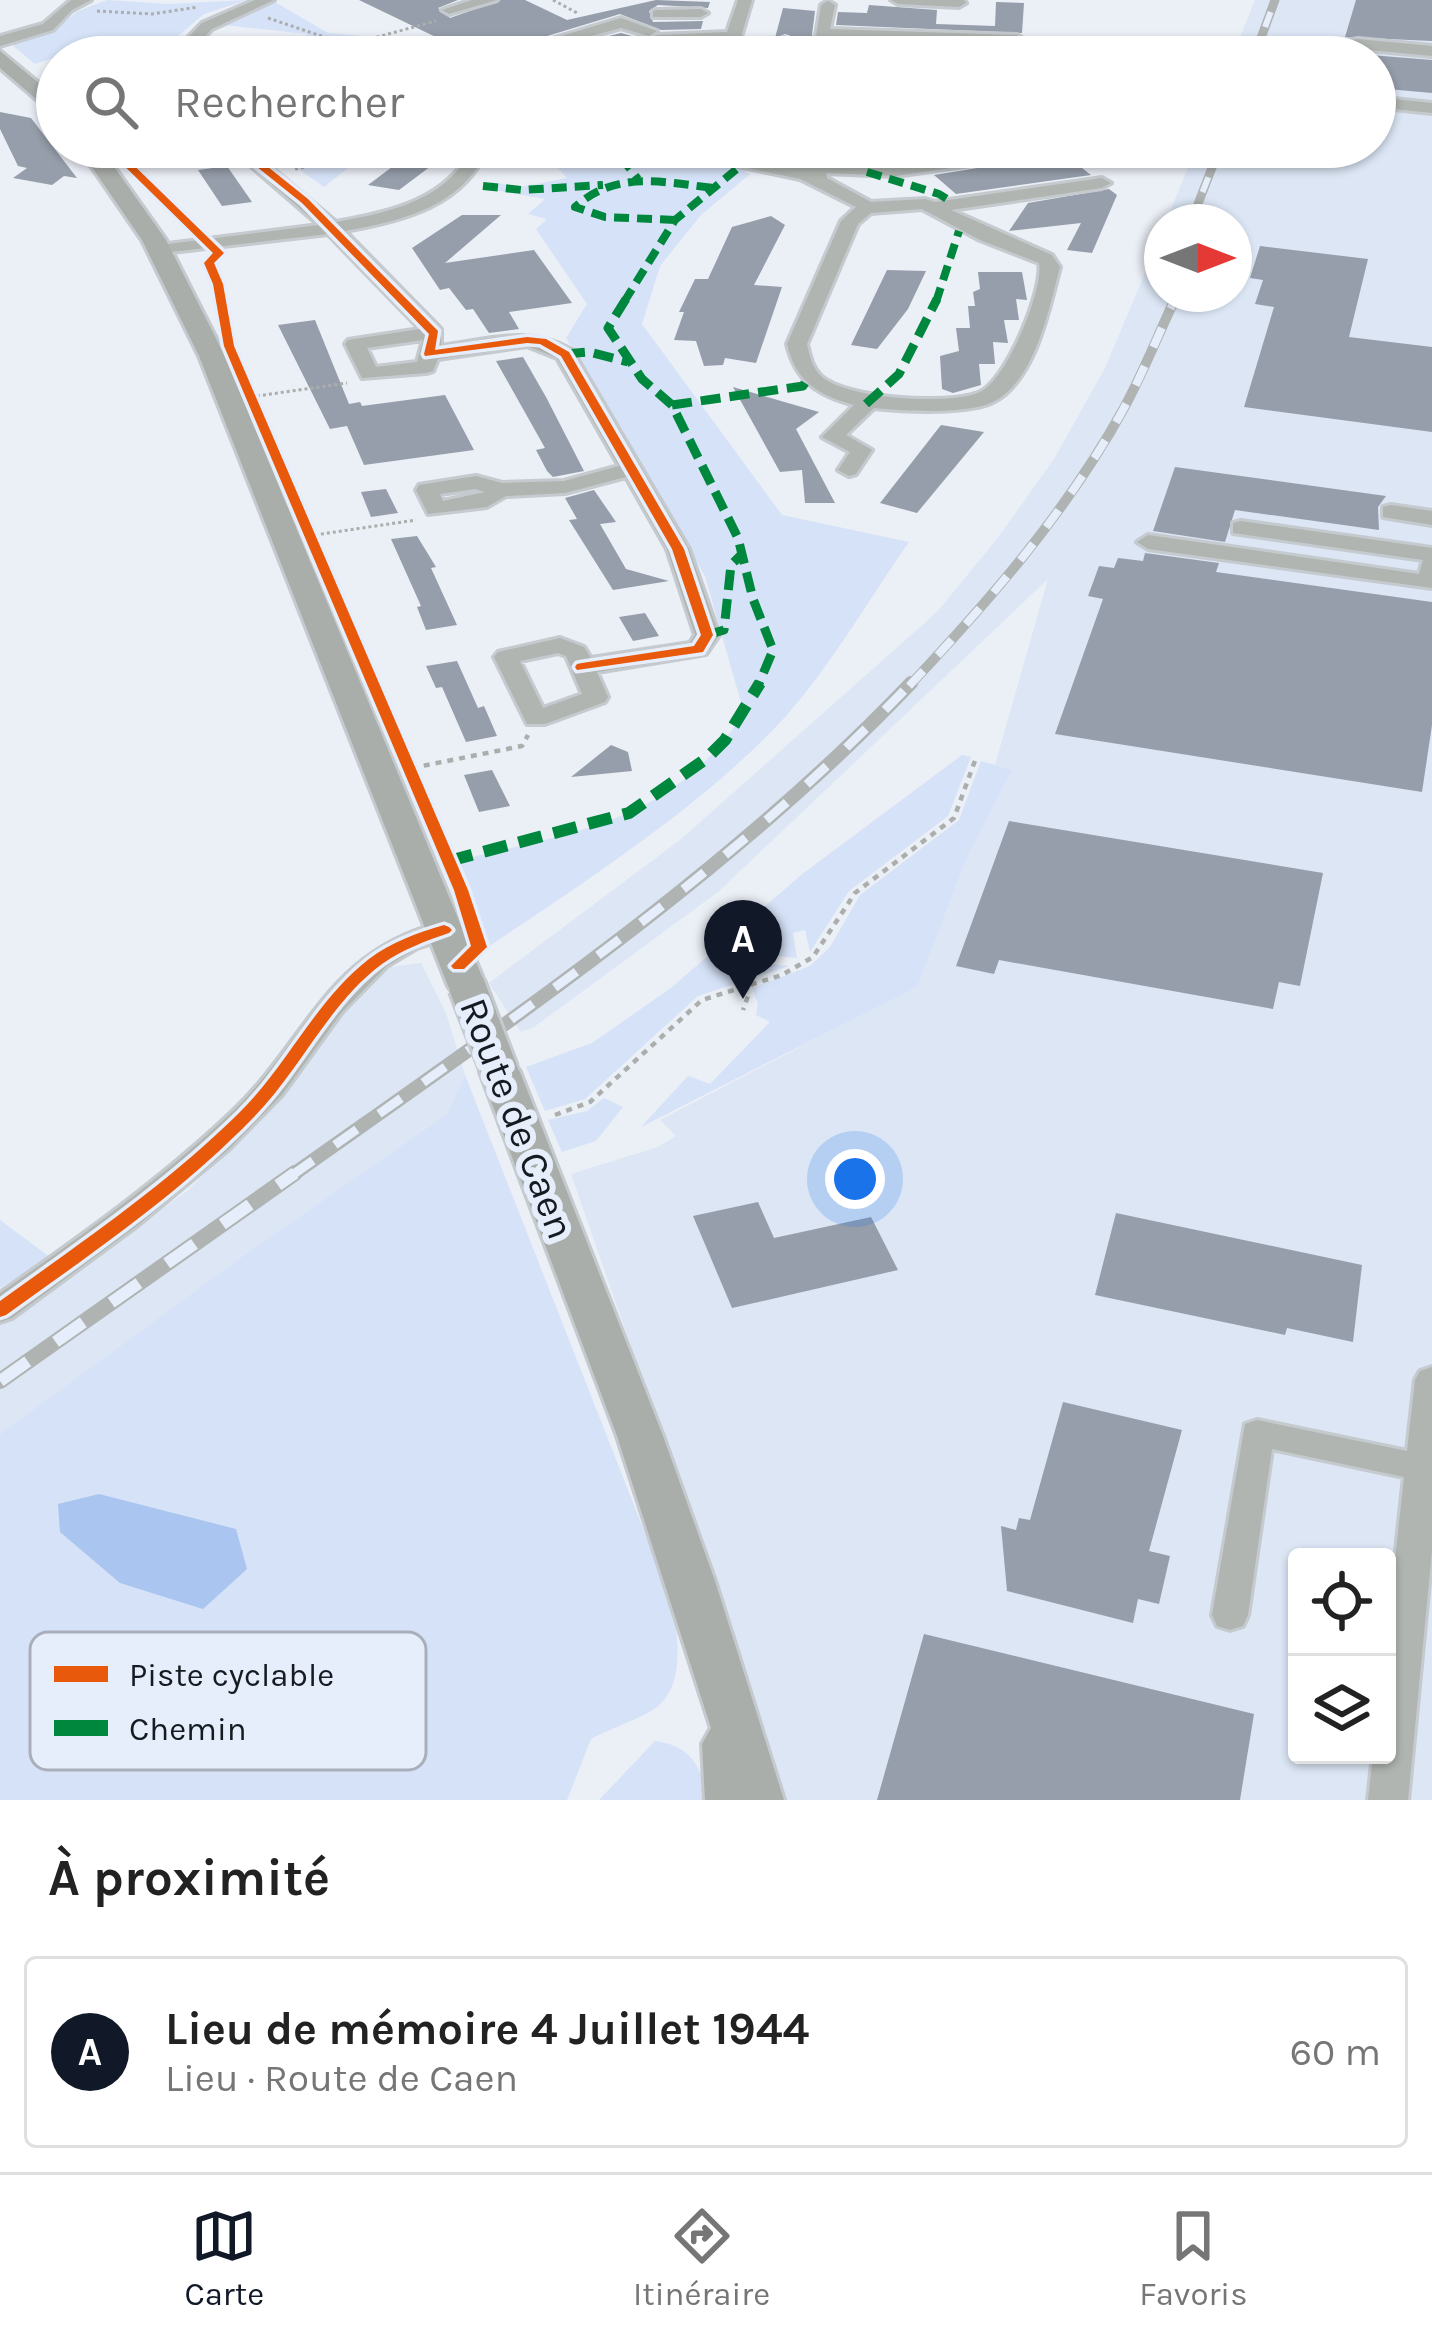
<!DOCTYPE html>
<html lang="fr">
<head>
<meta charset="utf-8">
<style>
	:root { --surface:#fff; --page:#f6f6f6; --text:#222; --muted:#767676; --line:#e0e0e0; --accent:#111827 }
	body { margin:0; font-family:Karla,sans-serif; background:var(--page); color:var(--text) }
	.controls { position:absolute; right:36px; bottom:36px; display:grid; overflow:hidden; border-radius:12px; box-shadow:0 3px 9px #0004 }
	.controls button { width:108px; height:108px; display:grid; place-items:center; padding:0; border:0; border-bottom:3px solid var(--line); background:var(--surface); color:var(--text); font:60px sans-serif }
	.compass { position:absolute; left:1144px; top:204px; width:108px; height:108px; border-radius:50%; background:var(--surface); box-shadow:0 3px 9px #0004; rotate:90deg }
	.you { position:absolute; left:855px; top:1179px; width:42px; height:42px; margin:-30px; border:9px solid #fff; border-radius:50%; background:#1a73e8; box-shadow:0 0 0 18px #1a73e833 }
	.badge { display:grid; place-items:center; width:78px; height:78px; border-radius:50%; background:var(--accent); color:#fff; font-size:39px; font-weight:700 }
	.pin { position:absolute; translate:-50% -99px; filter:drop-shadow(0 3px 6px #0008) }
	.pin::after { content:''; position:absolute; top:63px; width:42px; height:36px; background:inherit; clip-path:polygon(0 0,100% 0,50% 100%) }
	.list { margin:0; padding:0; list-style:none }
	h2 { display:flex; justify-content:space-between; align-items:center; height:156px; margin:0; padding:0 48px; font-size:51px }
	h2 small { font-size:39px; font-weight:400; color:var(--muted) }
	.list li { display:grid; grid-template-columns:78px 1fr auto; gap:36px; align-items:center; box-sizing:border-box; height:192px; margin:0 24px 24px; padding:0 24px; border:3px solid var(--line); border-radius:12px }
	.list b { display:block; font-size:45px; white-space:nowrap }
	.list p { margin:0; font-size:39px; white-space:nowrap; color:var(--muted) }
	.list em { font-size:39px; font-style:normal; color:var(--muted) }
	.icon { flex:none; width:66px; height:66px; fill:none; stroke:currentColor; stroke-width:2; stroke-linecap:round; stroke-linejoin:round }
	.map { position:relative; flex:none; width:1432px; height:1800px; overflow:hidden }
	.search { position:absolute; background:var(--surface); box-shadow:0 3px 9px #0004; left:36px; right:36px; top:36px; height:132px; display:flex; align-items:center; gap:30px; box-sizing:border-box; padding:0 42px; border-radius:66px; color:var(--muted); font-size:45px }
	.sheet { height:372px; background:var(--surface) }
	nav { display:flex; justify-content:space-around; align-items:center; box-sizing:border-box; height:168px; border-top:3px solid var(--line); background:var(--surface); font-size:33px; color:var(--muted) }
	nav a { display:grid; justify-items:center; gap:6px }
	nav .on { color:var(--accent) }
	.map>svg:first-child { display:block }
	.built { fill:#dce6f5; fill-rule:evenodd }
	.green { fill:#d6e2f7 }
	.water { fill:#aac5f0 }
	.building { fill:#969eab }
	.lines { fill:none; stroke-linecap:round; stroke-linejoin:round }
	.minor-casing { stroke:#c5cacf; stroke-width:6 }
	.major-casing { stroke:#c5cacf; stroke-width:6 }
	.path-far1 { stroke:#aaaead; stroke-width:3; stroke-dasharray:3 3; stroke-linecap:butt }
	.path { stroke:#aaaead; stroke-width:4.5; stroke-dasharray:6 6; stroke-linecap:butt }
	.minor { fill:#b0b5b1; fill-rule:evenodd }
	.major { fill:#aaaeaa; fill-rule:evenodd }
	.rail-far3-casing { stroke:#afb3b2; stroke-width:9 }
	.rail-far2-casing { stroke:#afb3b2; stroke-width:10 }
	.rail-far1-casing { stroke:#afb3b2; stroke-width:14 }
	.rail-casing { stroke:#afb3b2; stroke-width:16 }
	.rail-far3 { stroke:#e6eefb; stroke-width:6; stroke-dasharray:16; stroke-linecap:butt }
	.rail-far2 { stroke:#e6eefb; stroke-width:8; stroke-dasharray:21; stroke-linecap:butt }
	.rail-far1 { stroke:#e6eefb; stroke-width:9; stroke-dasharray:27; stroke-linecap:butt }
	.rail { stroke:#e6eefb; stroke-width:12; stroke-dasharray:34; stroke-linecap:butt }
	.major-bridge-casing { stroke:#c5cacf; stroke-width:42; stroke-linecap:butt }
	.major-bridge { stroke:#aaaeaa; stroke-width:36 }
	.quiet-far2 { stroke:#00873e; stroke-width:8; stroke-dasharray:15 8; stroke-linecap:butt }
	.quiet-far1 { stroke:#00873e; stroke-width:9; stroke-dasharray:20 9; stroke-linecap:butt }
	.quiet { stroke:#00873e; stroke-width:12; stroke-dasharray:24 12; stroke-linecap:butt }
	.cycleway-casing { stroke:#e6eefb; stroke-width:7 }
	.cycleway { fill:#e8590c; fill-rule:evenodd }
	.labels { text-anchor:middle; stroke-width:12; stroke-linejoin:round; paint-order:stroke }
	.street-label { font-size:39px; fill:#161b22; stroke:#e6eefb }
	.key { fill:#e6eefb; stroke:#a8afba; stroke-width:3 }
	.key-label { font-size:33px; fill:#161b22 }
</style>
</head>
<body>
<div class="map">
<svg width="1432" height="1800" viewBox="0 0 1432 1800">
	<rect width="100%" height="100%" fill="#ebeff6"/>
	<path class="built" d="M1255,0H1432V1800H770L661,1433L571,1174L658,1147L676,1136L660,1120L917,986L968,855L1012,770L995,765L1048,579L718,892L534,1027L521,1032L489,983L680,840L937,612L997,539L1054,459L1105,368L1162,233V294H1234V222H1166L1196,147H1375V57H1232ZM1297,1557H1387V1755H1297Z
		M421,963L446,1013L465,1075L447,1114L247,1253L0,1434V1323L187,1191L269,1109L375,969Z"/>
	<path class="green" d="M107,0L168,4L247,0L204,14L166,46L57,57L35,64L12,45L54,31L76,12Z
		M273,1L328,33L399,39L388,57H286L308,34L224,25Z
		M320,147H374L324,187L276,153Z
		M539,147H616L654,160L714,155L750,174L701,215L660,266L642,324L782,515L909,542C869,599 832,664 786,716C707,803 586,881 488,947L457,861C575,831 672,824 744,713L705,576L566,338L587,304L536,229L547,219L528,214L545,199L483,188L491,182L520,187L567,178Z
		M962,755L971,757L948,816L849,891L810,952L805,930L793,933L797,958L759,954L753,962L789,966L698,996L585,1099L545,1111L526,1067L592,1043L671,988L801,875Z
		M981,761L1012,770L968,855L917,987L641,1127L688,1076L710,1084L770,1022L756,1015L758,1004L752,988L810,966L830,947L860,895L959,820Z
		M465,1075L674,1607C677,1638 686,1688 654,1709C639,1719 609,1729 591,1739L567,1800H0V1434L247,1253L447,1114Z
		M604,1098L623,1107L596,1141L562,1152L548,1120L587,1111Z
		M0,1220L51,1258L0,1288Z
		M655,1741C693,1746 699,1767 711,1800H599Z"/>
	<path class="water" d="M99,1494L236,1529L247,1569L203,1609L120,1583L60,1532L58,1504Z"/>
	<path class="building" d="M359,0H458L438,8L450,18L501,0H525L567,20L656,0L710,2L708,8L658,5L649,11L653,22L703,21L701,29L661,30L620,14L544,37L541,42L554,50L621,33L639,38L610,49L598,46L588,57H544L547,54L489,48H477L471,54Z
		M1356,0H1432V41L1345,37Z
		M996,2L1024,3L1022,33L836,25L838,12L867,13L869,5L937,10L936,24L995,26Z
		M783,8L815,11L812,35L816,40L1021,48V54L933,51L931,57H839L833,50L785,34L775,38Z
		M1358,54L1432,60V93L1376,88L1375,57H1339Z
		M0,112L31,118L77,178L64,176L52,185L13,178L27,168L18,166L0,129Z
		M1064,154L1091,175L956,194L934,175Z
		M400,161L431,166L399,190L368,185Z
		M227,166L252,202L222,206L198,170Z
		M1109,189L1117,195L1092,253L1067,250L1081,223L1009,231L1028,203Z
		M462,215H501L445,263L534,250L572,303L509,312L519,329L489,333L473,309L466,310L449,288L440,290L412,248Z
		M771,216L785,225L754,285L782,287L756,363L725,358L723,365L704,366L696,341L674,340L684,312H679L695,279H708L732,227Z
		M1260,246L1368,259L1349,337L1432,347V432L1244,407L1274,307L1255,304L1263,280L1250,278Z
		M887,270L926,271L908,309L877,349L851,345Z
		M978,272H1022L1027,300L1016,299L1019,320H1004L1008,343L993,342L995,364H979L981,385L953,393L942,389L940,356L959,351L956,328H970L968,306H975L973,292L980,289Z
		M315,320L349,404L360,402L362,406L445,395L474,450L364,465L347,426L330,429L278,325Z
		M523,357L546,397L584,471L553,477L547,471L536,450L545,448L496,361Z
		M733,387L819,412L796,429L835,503H805L802,470L780,472Z
		M941,425L984,432L917,513L880,503Z
		M1175,467L1386,496L1378,507L1379,530L1235,510L1225,542L1153,531Z
		M386,489L398,513L371,517L361,492Z
		M594,490L616,522L600,524L626,569L669,581L613,590L569,520L577,519L565,498Z
		M417,536L436,567L431,568L457,625L426,630L417,607L421,606L391,539Z
		M1145,553L1219,563L1216,572L1432,602V725L1422,792L1055,734L1103,599L1088,596L1099,566L1114,568L1118,558L1143,561Z
		M645,613L659,636L633,641L619,617Z
		M457,661L478,708L484,706L497,736L466,742L442,687L436,688L426,666Z
		M611,745L628,752L632,771L571,777Z
		M492,770L510,806L479,812L464,775Z
		M1009,821L1323,873L1300,986L1279,982L1273,1009L999,960L994,974L956,966Z
		M758,1202L774,1238L871,1217L898,1270L732,1308L693,1216Z
		M1116,1213L1362,1265L1353,1342L1287,1328L1285,1335L1095,1295Z
		M1063,1402L1182,1430L1149,1551L1170,1556L1159,1604L1138,1599L1133,1623L1007,1591L1001,1526L1016,1530L1019,1518L1030,1520Z
		M924,1634L1254,1714L1240,1800H877Z"/>
	<g class="lines">
		<defs>
			<path id="minor" d="M71,0H91L72,10L53,30L0,46V36L43,24Z
				M255,0H274L212,29L186,57H169L202,23Z
				M472,0H497L449,14L442,10Z
				M738,0H752L735,57H719L724,41L660,44L626,57H603L658,35L727,32Z
				M891,0H964L966,3L959,7L898,4Z
				M828,1L835,5L830,29L1017,35L1025,40L1017,45L816,36L821,5Z
				M658,10L701,9L708,13L701,17H653V11Z
				M621,18L657,31L649,36L621,28L553,46L545,41Z
				M784,38L832,54L835,57H811L779,46L776,43Z
				M1358,39L1432,46V56L1358,49L1309,57L1316,46Z
				M488,52L497,54L500,57H480Z
				M1375,97L1432,103V113L1375,107Z
				M229,147H247L336,222C388,213 449,200 472,147H488C465,206 402,221 345,231L441,329V346C488,340 528,325 572,350L689,549L719,635L706,654L597,672L608,697L605,702L545,724H527L494,657L498,652L560,638L584,647L591,658L690,643L695,635L667,549L626,477L565,493L506,496L487,507L428,514L416,490L419,485L476,476L502,483L564,481L619,466L557,358L527,346L438,359L433,371L426,373L362,378L345,344L348,340L420,329L328,234L154,254V246L160,245L319,225ZM423,340L417,362L376,367L367,348ZM475,489L485,492L443,501L440,494ZM558,653L566,656L582,694L543,708L520,661Z
				M709,147H727L757,162L799,168L829,162L896,166L1025,147H1067L1059,152L896,176L826,173L827,178L871,202L925,199L935,202L1102,178L1111,183L1102,188L951,210L1052,255L1060,267C1049,308 1036,378 995,401C970,415 903,411 874,408L846,435L872,450L856,474L849,476L838,470L850,452L822,437L854,405C818,395 796,382 787,344L841,221L856,207L800,179L733,165ZM922,209L980,240L1039,263C1044,289 1006,383 978,393C946,405 848,399 822,377C812,368 810,357 807,344L858,224L871,213Z
				M1391,505L1432,511V525L1383,517V507Z
				M1241,521L1432,548V588L1148,549L1137,542L1148,535L1419,574L1423,560L1233,533V523Z
				M444,922L454,924L458,930L454,936L417,948L387,966L342,1012L282,1095L229,1149L138,1225L12,1318L0,1322V1293C80,1237 160,1180 231,1113C310,1038 325,952 444,922Z
				M1432,1367V1551L1408,1800H1368L1373,1755H1387V1633L1404,1477L1272,1449L1248,1615L1243,1626L1230,1630L1217,1626L1212,1615L1245,1424L1257,1420L1407,1451L1415,1380L1420,1371Z"/>
			<path id="major" d="M0,51L57,98V117L0,68Z
				M78,147H100L166,240L225,356L486,986L480,994H454L448,986L199,356L142,240Z
				M500,1059L514,1063L520,1072L663,1436L715,1581L784,1800H705L702,1744L711,1728L617,1436L480,1072L486,1063Z"/>
		</defs>
		<use href="#minor" class="minor-casing"/>
		<use href="#major" class="major-casing"/>
		<path class="path-far1" d="M553,0L579,14
			M97,11L152,14L198,7
			M268,18L348,45L436,21
			M362,46L369,57
			M313,57L331,43
			M295,169L335,161L355,147
			M257,396L347,383
			M315,535L416,520"/>
		<path class="path" d="M412,768L522,746L528,735
			M741,987L748,996L743,1010
			M555,1115L590,1102L702,1000L782,975L813,957L855,893L954,818L976,758"/>
		<use href="#minor" class="minor"/>
		<use href="#major" class="major"/>
		<defs>
			<path id="rail-far3" d="M1254,57L1275,0
				M1191,222L1220,147
				M1173,302L1177,294"/>
			<path id="rail-far2" d="M909,686C989,601 1067,512 1124,408C1143,373 1158,335 1175,299"/>
			<path id="rail-far1" d="M291,1176C505,1024 730,873 911,683"/>
			<path id="rail" d="M0,1381L295,1173"/>
		</defs>
		<use href="#rail-far3" class="rail-far3-casing"/>
		<use href="#rail-far2" class="rail-far2-casing"/>
		<use href="#rail-far1" class="rail-far1-casing"/>
		<use href="#rail" class="rail-casing"/>
		<use href="#rail-far3" class="rail-far3"/>
		<use href="#rail-far2" class="rail-far2"/>
		<use href="#rail-far1" class="rail-far1"/>
		<use href="#rail" class="rail"/>
		<defs>
			<path id="major-bridge" d="M467,986L500,1072"/>
		</defs>
		<use href="#major-bridge" class="major-bridge-casing"/>
		<use href="#major-bridge" class="major-bridge"/>
		<path class="quiet-far2" d="M600,147L623,160L638,179
			M867,172L939,194L953,203
			M483,186L522,190L603,185
			M675,220L605,217L575,207C616,170 663,182 713,188
			M624,302L675,220L744,163
			M936,302L959,231"/>
		<path class="quiet-far1" d="M626,299L608,328L642,379L672,405L738,538L753,599L773,650L758,686
			M565,354L589,352L628,362
			M866,404L899,374L937,299
			M672,405L803,386L809,376
			M707,635L724,630L731,565L742,554"/>
		<path class="quiet" d="M449,861L629,813L707,758L725,740L760,683"/>
		<defs>
			<path id="cycleway" d="M105,147H115L224,253L214,263L223,284L234,346L468,890L487,947L464,969H454L451,966L471,946L454,890L224,346L213,284L204,263L213,253Z
				M232,147H243L308,199L438,331L435,350L527,337L546,339L569,352L684,549L713,635L703,652L577,670L575,667L577,664L582,663L694,646L701,635L672,549L561,356L540,344L527,343L425,356L424,354L429,334L302,203Z
				M444,925L449,927L452,930L449,933C426,941 403,949 382,964C328,1004 300,1071 252,1119C179,1194 91,1254 6,1315L0,1317V1301C82,1242 167,1184 239,1113C287,1066 315,1001 369,959C391,942 417,933 444,925Z"/>
		</defs>
		<use href="#cycleway" class="cycleway-casing"/>
		<use href="#cycleway" class="cycleway"/>
	</g>
	<g class="labels">
		<g class="street-label">
			<text transform="translate(518 1118) rotate(69)" y="14">Route de Caen</text>
		</g>
	</g>
	<rect x="30" y="1632" width="396" height="138" rx="18" class="key"/>
	<rect x="54" y="1666" width="54" height="16" fill="#e8590c"/>
	<rect x="54" y="1720" width="54" height="16" fill="#00873e"/>
	<g class="key-label">
		<text x="129" y="1686">Piste cyclable</text>
		<text x="129" y="1740">Chemin</text>
	</g>
</svg>
<div class="controls">
<button><svg class="icon" aria-label="locate" viewBox="0 0 24 24"><circle cx="12" cy="12" r="6"/><path d="M12 2v4M12 18v4M2 12h4M18 12h4"/></svg></button>
<button><svg class="icon" aria-label="layers" viewBox="0 0 24 24"><path d="M12 4l9 5-9 5-9-5zM3 14l9 5 9-5"/></svg></button>
</div>
<svg class="compass" viewBox="-18 -18 36 36"><path d="M0-13l5 13h-10z" fill="#e53935"/><path d="M0 13l5-13h-10z" fill="#767676"/></svg>
<div class="you"></div>
<div class="pin badge" style="left:743px;top:999px">A</div>
<div class="search"><svg class="icon" aria-label="search" viewBox="0 0 24 24"><circle cx="10" cy="10" r="6"/><path d="M15 15l6 6"/></svg>Rechercher</div>
</div>
<section class="sheet">
<h2>À proximité<small></small></h2>
<ul class="list">
<li><span class="badge">A</span><div><b>Lieu de mémoire 4 Juillet 1944</b><p>Lieu · Route de Caen</p></div><em>60 m</em></li>
</ul>
</section>
<nav>
<a class="on"><svg class="icon" aria-label="map" viewBox="0 0 24 24"><path d="M3 6l6-2 6 2 6-2v14l-6 2-6-2-6 2zM9 4v14M15 6v14"/></svg>Carte</a>
<a><svg class="icon" aria-label="directions" viewBox="0 0 24 24"><path d="M12 3l9 9-9 9-9-9zM9 14v-3h6M13 9l2 2-2 2"/></svg>Itinéraire</a>
<a><svg class="icon" aria-label="saved" viewBox="0 0 24 24"><path d="M7 4h10v16l-5-4-5 4z"/></svg>Favoris</a>
</nav>
</body>
</html>
